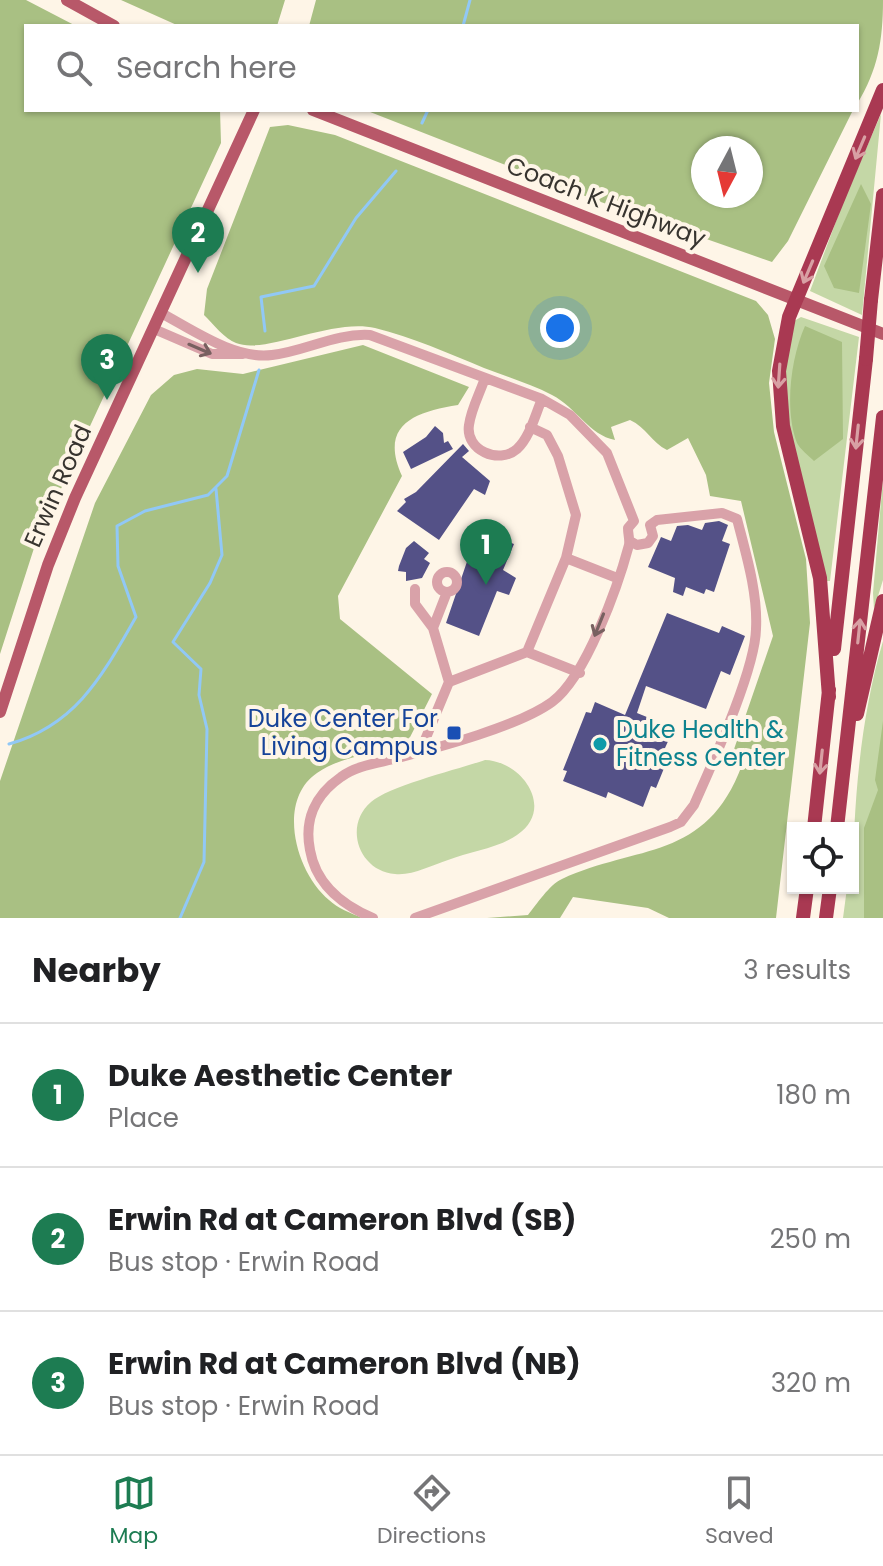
<!DOCTYPE html>
<html lang="en">
<head>
<meta charset="utf-8">
<style>
	:root { --surface:#fff; --page:#f2f2f2; --text:#202124; --muted:#757577; --line:#e0e0e0; --accent:#1d7c52 }
	body { margin:0; font-family:Poppins,sans-serif; background:var(--page); color:var(--text) }
	.controls { position:absolute; right:24px; bottom:24px; display:grid; overflow:hidden; border-radius:0px; box-shadow:0 2px 6px #0004 }
	.controls button { width:72px; height:72px; display:grid; place-items:center; padding:0; border:0; border-bottom:2px solid var(--line); background:var(--surface); color:var(--text); font:40px sans-serif }
	.compass { position:absolute; left:691px; top:136px; width:72px; height:72px; border-radius:50%; background:var(--surface); box-shadow:0 2px 6px #0004; rotate:187deg }
	.you { position:absolute; left:560px; top:328px; width:28px; height:28px; margin:-20px; border:6px solid #fff; border-radius:50%; background:#1a73e8; box-shadow:0 0 0 12px #1a73e833 }
	.badge { display:grid; place-items:center; width:52px; height:52px; border-radius:50%; background:var(--accent); color:#fff; font-size:26px; font-weight:700 }
	.pin { position:absolute; translate:-50% -66px; filter:drop-shadow(0 2px 4px #0008) }
	.pin::after { content:''; position:absolute; top:42px; width:28px; height:24px; background:inherit; clip-path:polygon(0 0,100% 0,50% 100%) }
	.list { margin:0; padding:0; list-style:none }
	h2 { display:flex; justify-content:space-between; align-items:center; height:104px; margin:0; padding:0 32px; font-size:34px }
	h2 small { font-size:26px; font-weight:400; color:var(--muted) }
	.list li { display:grid; grid-template-columns:52px 1fr auto; gap:24px; align-items:center; box-sizing:border-box; height:144px; padding:0 32px; border-top:2px solid var(--line) }
	.list b { display:block; font-size:30px; white-space:nowrap }
	.list p { margin:0; font-size:26px; white-space:nowrap; color:var(--muted) }
	.list em { font-size:26px; font-style:normal; color:var(--muted) }
	.icon { flex:none; width:44px; height:44px; fill:none; stroke:currentColor; stroke-width:2; stroke-linecap:round; stroke-linejoin:round }
	.map { position:relative; flex:none; width:883px; height:918px; overflow:hidden }
	.search { position:absolute; background:var(--surface); box-shadow:0 2px 6px #0004; left:24px; right:24px; top:24px; height:88px; display:flex; align-items:center; gap:20px; box-sizing:border-box; padding:0 28px; border-radius:0px; color:var(--muted); font-size:30px }
	.sheet { height:536px; background:var(--surface) }
	nav { display:flex; justify-content:space-around; align-items:center; box-sizing:border-box; height:112px; border-top:2px solid var(--line); background:var(--surface); font-size:22px; color:var(--muted) }
	nav a { display:grid; justify-items:center; gap:4px }
	nav .on { color:var(--accent) }
	.map>svg:first-child { display:block }
	.green { fill:#c4d7a6 }
	.forest { fill:#a9c083; fill-rule:evenodd }
	.lines { fill:none; stroke-linecap:round; stroke-linejoin:round }
	.stream { stroke:#91c8f6; stroke-width:3 }
	.building { fill:#545187 }
	.minor { stroke:#d9a2a9; stroke-width:10 }
	.major { stroke:#b85869; stroke-width:12 }
	.highway { stroke:#a93952; stroke-width:14 }
	.highway-bridge { stroke:#a93952; stroke-width:14 }
	.oneway { stroke:#d8a0a4 }
	.oneway2 { stroke:#786060 }
	.transit-dot { fill:#1a4fb4; stroke:#fef5e7; stroke-width:3 }
	.culture-dot { fill:#0f9aa8; stroke:#fef5e7; stroke-width:3 }
	.labels { text-anchor:middle; stroke-width:8; stroke-linejoin:round; paint-order:stroke }
	.street-label { font-size:24px; fill:#37342f; stroke:#fef5e7 }
	.transit-label { font-size:24px; fill:#164399; stroke:#fef5e7; text-anchor:end }
	.culture-label { font-size:24px; fill:#0d838f; stroke:#fef5e7; text-anchor:start }
</style>
</head>
<body>
<div class="map">
<svg width="883" height="918" viewBox="0 0 883 918">
	<rect width="100%" height="100%" fill="#fef5e7"/>
	<path class="green" d="M881,114L862,315L810,291L844,200Z
		M801,317L859,337L830,581H825L786,426L783,373L794,321Z
		M883,479V580L874,609L873,593Z
		M883,641V918H843L847,888H853C853,807 860,719 883,641Z
		M485,760C522,761 556,809 517,835C499,848 469,852 448,860C432,865 412,876 395,874C359,871 343,826 371,802C389,786 459,769 485,760Z"/>
	<path class="forest" d="M0,0H26L76,26H26V110H220L221,143L35,545L0,654Z
		M121,0H285L277,26H179Z
		M316,0H883C883,40 878,70 857,104V26H309Z
		M365,110H853L788,241L772,262L598,201ZM703,148H751V196H703Z
		M288,125L335,135L756,301L768,315L775,339L769,383L774,432L806,559L810,623L776,918H669L648,908L573,897L560,918H487L528,915C537,904 549,885 562,879C637,844 706,862 742,765L732,755L773,636L741,501L710,496L706,475L688,438L667,450C652,443 646,427 630,420L611,427L615,440C589,435 577,408 552,395C531,384 507,377 484,368C448,353 412,337 375,328C331,318 266,355 236,343C225,339 213,324 204,315L207,289L270,127Z
		M861,184L871,204L859,293L834,288L824,266Z
		M805,326L842,342L843,439L814,461C809,456 800,449 797,443C784,410 791,357 805,326Z
		M363,345L469,387L458,405C414,412 379,425 402,476L338,596L340,619L432,694L406,745C376,754 343,755 317,773C276,801 296,873 329,900C337,908 351,913 362,918H0V781L95,503L151,395L174,375L197,369L243,374Z
		M883,721V918H864V828L878,790L875,780Z"/>
	<g class="lines">
		<path class="stream" d="M463,26L470,0
			M422,123L428,110
			M265,331L261,297L314,286L356,218L396,171
			M9,744C77,725 103,674 136,617L118,566L117,526L145,511L208,495L227,476L259,370
			M180,918L204,862L207,729L199,695L201,669L173,642L210,583L222,555L216,489"/>
	</g>
	<path class="building" d="M435,426L443,433L444,443L448,441L453,449L411,469L403,452L426,437Z
		M463,444L469,451L462,457L490,481L485,495L474,489L439,540L397,511L406,502L404,499L416,492Z
		M719,521L728,525L722,541L730,544L714,592L706,589L704,594L686,587L683,596L673,592L675,578L648,567L661,537L671,541L677,526L688,525L702,530L705,523Z
		M482,532L514,544L503,570L516,578L509,595L497,591L479,636L446,623L472,547L476,548Z
		M414,541L429,553L424,559L430,563L422,578L406,581V572L398,571L399,566L406,548Z
		M667,613L719,633L722,626L745,636L730,675L721,671L706,709L646,686L637,713L674,728L665,748L671,751L656,788L651,786L643,807L608,792L606,798L563,781L567,771L563,770L586,712L591,713L595,702L625,715Z"/>
	<g class="lines">
		<path class="minor" d="M161,313C193,330 235,360 272,355C306,351 335,333 370,335L542,399L570,415L607,453L634,521
			M154,329L212,354H243
			M485,378C480,393 471,409 469,425C465,450 499,465 517,449C530,437 535,415 542,399
			M630,541L637,545L648,543L653,536L650,525
			M566,558L617,578
			M437 582a10 10 0 1 1 20 0a10 10 0 1 1-20 0Z
			M415,589V604L433,628L449,682
			M433,628L447,592
			M527,652L566,558L576,515L558,456L547,435L530,427
			M420,752L449,682L527,652L580,673
			M373,918C342,905 316,885 310,850C304,820 315,795 341,777C357,765 379,763 398,758C440,747 519,726 552,702C586,677 618,586 629,545C630,539 628,535 628,528L634,521
			M415,918L670,827L681,822L694,805C712,764 755,671 756,629C758,593 746,554 737,519L722,513L657,520L650,525"/>
		<path class="major" d="M67,0L114,26
			M313,110L883,334
			M0,712L48,565L75,498L254,110"/>
		<path class="highway" d="M871,300L883,195
			M834,649L866,359
			M829,697L820,578L783,426L779,371L789,317L883,90
			M857,714L883,601
			M814,828L829,690
			M837,828L883,417
			M803,918L807,888
			M826,918L830,888"/>
		<path class="highway-bridge" d="M866,359L871,300"/>
	</g>
	<defs><path id="oneway-shaft" d="M-6 0H5M1.5-3L5.5 0L1.5 3" fill="none" stroke-width="1.6" stroke-linecap="round" stroke-linejoin="round" transform="scale(2)"/></defs>
	<g class="oneway">
		<use href="#oneway-shaft" transform="translate(860 148) rotate(113)"/>
		<use href="#oneway-shaft" transform="translate(808 272) rotate(113)"/>
		<use href="#oneway-shaft" transform="translate(779 376) rotate(94)"/>
		<use href="#oneway-shaft" transform="translate(857 437) rotate(96)"/>
		<use href="#oneway-shaft" transform="translate(859 631) rotate(-84)"/>
		<use href="#oneway-shaft" transform="translate(821 762) rotate(96)"/>
	</g>
	<g class="oneway2">
		<use href="#oneway-shaft" transform="translate(200 349) rotate(23)"/>
		<use href="#oneway-shaft" transform="translate(599 625) rotate(112)"/>
	</g>
	<rect class="transit-dot" x="446" y="725" width="16" height="16" rx="4"/>
	<circle class="culture-dot" cx="600" cy="744" r="8"/>
	<g class="labels">
		<g class="street-label">
			<text transform="translate(606 202) rotate(21)" y="8">Coach K Highway</text>
			<text transform="translate(58 486) rotate(-66)" y="8">Erwin Road</text>
		</g>
		<g class="transit-label">
			<text x="438" y="727">Duke Center For<tspan x="438" dy="28">Living Campus</tspan></text>
		</g>
		<g class="culture-label">
			<text x="616" y="738">Duke Health &amp;<tspan x="616" dy="28">Fitness Center</tspan></text>
		</g>
	</g>
</svg>
<div class="controls">
<button><svg class="icon" aria-label="locate" viewBox="0 0 24 24"><circle cx="12" cy="12" r="6"/><path d="M12 2v4M12 18v4M2 12h4M18 12h4"/></svg></button>
</div>
<svg class="compass" viewBox="-18 -18 36 36"><path d="M0-13l5 13h-10z" fill="#e53935"/><path d="M0 13l5-13h-10z" fill="#757577"/></svg>
<div class="you"></div>
<div class="pin badge" style="left:486px;top:585px">1</div>
<div class="pin badge" style="left:198px;top:273px">2</div>
<div class="pin badge" style="left:107px;top:400px">3</div>
<div class="search"><svg class="icon" aria-label="search" viewBox="0 0 24 24"><circle cx="10" cy="10" r="6"/><path d="M15 15l6 6"/></svg>Search here</div>
</div>
<section class="sheet">
<h2>Nearby<small>3 results</small></h2>
<ul class="list">
<li><span class="badge">1</span><div><b>Duke Aesthetic Center</b><p>Place</p></div><em>180 m</em></li>
<li><span class="badge">2</span><div><b>Erwin Rd at Cameron Blvd (SB)</b><p>Bus stop · Erwin Road</p></div><em>250 m</em></li>
<li><span class="badge">3</span><div><b>Erwin Rd at Cameron Blvd (NB)</b><p>Bus stop · Erwin Road</p></div><em>320 m</em></li>
</ul>
</section>
<nav>
<a class="on"><svg class="icon" aria-label="map" viewBox="0 0 24 24"><path d="M3 6l6-2 6 2 6-2v14l-6 2-6-2-6 2zM9 4v14M15 6v14"/></svg>Map</a>
<a><svg class="icon" aria-label="directions" viewBox="0 0 24 24"><path d="M12 3l9 9-9 9-9-9zM9 14v-3h6M13 9l2 2-2 2"/></svg>Directions</a>
<a><svg class="icon" aria-label="saved" viewBox="0 0 24 24"><path d="M7 4h10v16l-5-4-5 4z"/></svg>Saved</a>
</nav>
</body>
</html>
